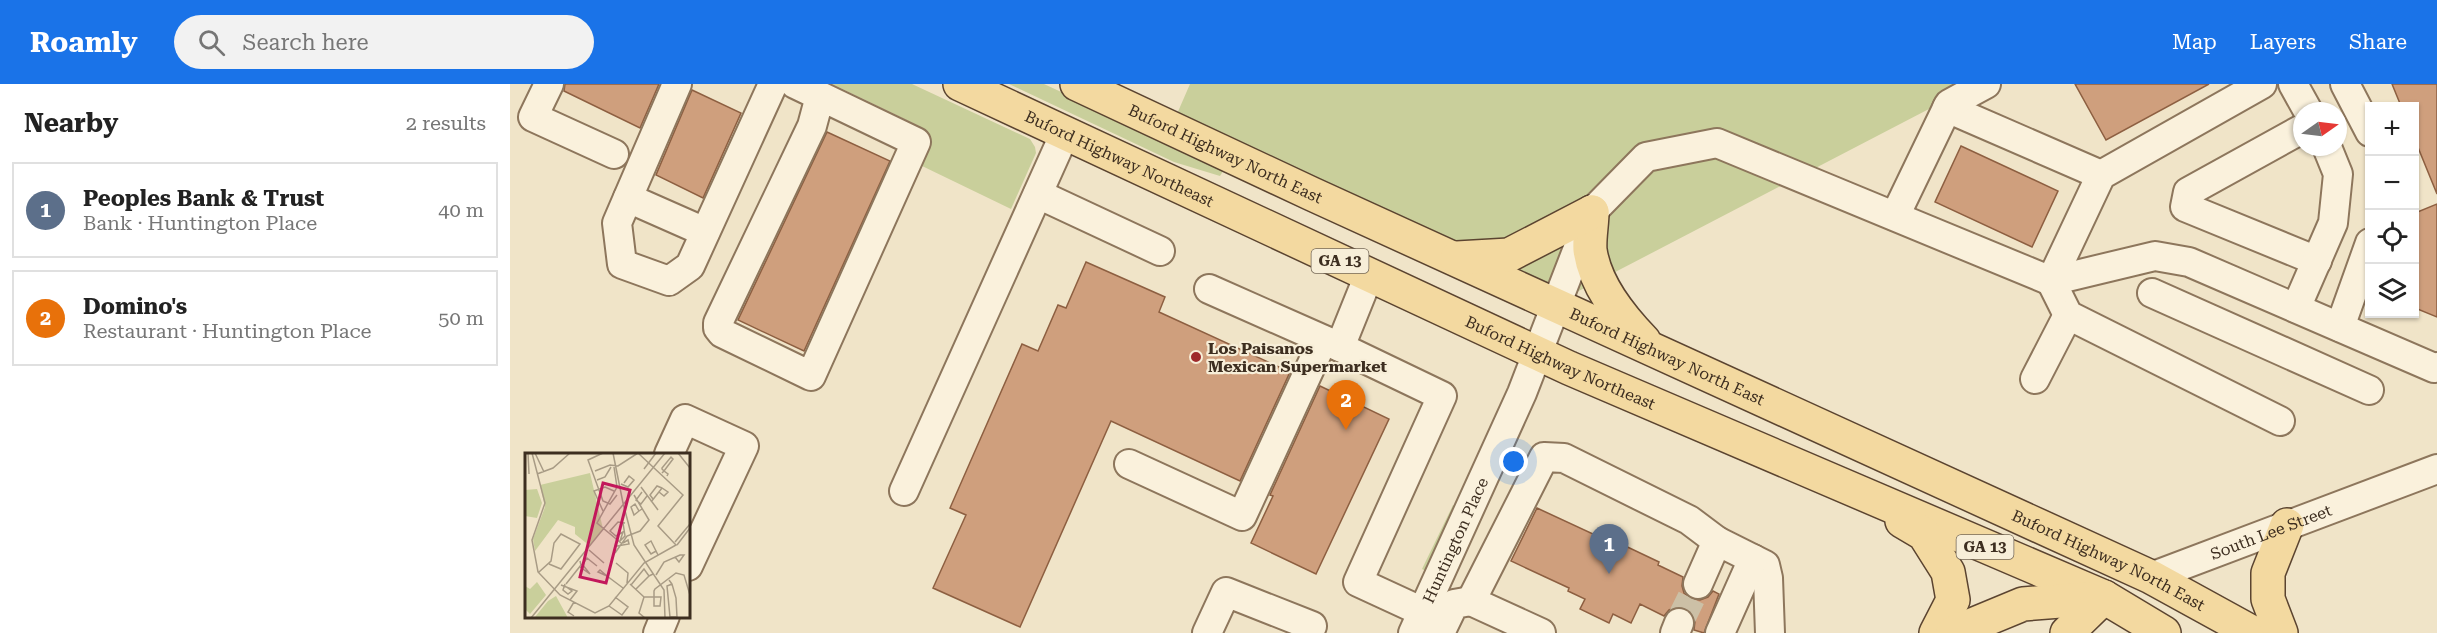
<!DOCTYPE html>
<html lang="en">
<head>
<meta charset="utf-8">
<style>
	:root { --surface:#fff; --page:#f2f2f2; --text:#222; --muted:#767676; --line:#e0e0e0; --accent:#1a73e8 }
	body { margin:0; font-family:"Roboto Serif",serif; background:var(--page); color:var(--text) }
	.controls { position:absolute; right:18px; top:18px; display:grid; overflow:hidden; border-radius:0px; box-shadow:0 2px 4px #0004 }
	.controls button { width:54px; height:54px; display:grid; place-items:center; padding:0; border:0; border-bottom:2px solid var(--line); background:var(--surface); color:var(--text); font:30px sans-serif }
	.compass { position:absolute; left:1783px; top:18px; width:54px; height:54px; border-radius:50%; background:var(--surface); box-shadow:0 2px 4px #0004; rotate:76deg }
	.you { position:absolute; left:1004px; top:378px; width:21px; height:21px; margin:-15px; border:4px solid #fff; border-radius:50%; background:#1a73e8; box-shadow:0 0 0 9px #1a73e833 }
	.badge { display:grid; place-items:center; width:39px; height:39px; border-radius:50%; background:var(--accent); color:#fff; font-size:20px; font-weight:700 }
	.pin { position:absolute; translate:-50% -50px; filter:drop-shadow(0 2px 3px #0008) }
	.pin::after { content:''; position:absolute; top:32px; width:21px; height:18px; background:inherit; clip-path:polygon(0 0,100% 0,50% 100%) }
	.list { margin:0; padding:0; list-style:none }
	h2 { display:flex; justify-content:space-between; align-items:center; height:78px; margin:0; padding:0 24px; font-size:26px }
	h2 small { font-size:20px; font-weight:400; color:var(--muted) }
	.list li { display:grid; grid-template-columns:39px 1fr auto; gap:18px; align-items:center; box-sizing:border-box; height:96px; margin:0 12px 12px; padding:0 12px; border:2px solid var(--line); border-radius:0px }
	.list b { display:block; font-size:22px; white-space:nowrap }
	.list p { margin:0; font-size:20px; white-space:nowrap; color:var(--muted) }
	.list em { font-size:20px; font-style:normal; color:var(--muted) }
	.icon { flex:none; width:33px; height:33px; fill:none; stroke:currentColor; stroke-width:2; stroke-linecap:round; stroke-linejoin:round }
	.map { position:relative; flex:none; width:1927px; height:549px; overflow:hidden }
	header { display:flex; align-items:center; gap:36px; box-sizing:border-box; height:84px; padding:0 30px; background:var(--accent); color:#fff }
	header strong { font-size:28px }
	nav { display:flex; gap:33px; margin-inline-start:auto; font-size:21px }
	.search { width:420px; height:54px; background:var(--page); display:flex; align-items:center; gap:15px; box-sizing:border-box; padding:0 21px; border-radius:33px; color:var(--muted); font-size:22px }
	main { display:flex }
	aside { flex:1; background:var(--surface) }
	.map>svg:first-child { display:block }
	.green { fill:#c9cf9b }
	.building { fill:#cf9f7d; stroke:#8d5f41; stroke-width:1.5 }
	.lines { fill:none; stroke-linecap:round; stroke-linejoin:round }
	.minor-tunnel { stroke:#ccc0a6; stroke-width:28; stroke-dasharray:28 14; stroke-linecap:butt }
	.minor-casing { stroke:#8d765c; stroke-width:32 }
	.major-casing { stroke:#5b4430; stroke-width:36 }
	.minor { stroke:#faf1dc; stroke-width:28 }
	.major { stroke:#f3d9a0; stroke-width:33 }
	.poi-dot { fill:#9e2a2b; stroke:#f7eed8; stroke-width:2 }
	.labels { text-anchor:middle; stroke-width:4.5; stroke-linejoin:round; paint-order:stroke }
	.shield { fill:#f7eed8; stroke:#756857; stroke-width:1.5 }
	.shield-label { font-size:15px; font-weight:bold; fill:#3d2e20 }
	.street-label { font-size:16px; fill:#3d2e20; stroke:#f7eed8 }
	.poi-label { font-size:16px; font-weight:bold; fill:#3d2e20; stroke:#f7eed8; text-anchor:start }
	.inset-road { fill:none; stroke:#a89b85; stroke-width:1.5 }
	.view { fill:#c2185b; fill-opacity:0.15; stroke:#c2185b; stroke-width:3 }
	.inset-edge { fill:none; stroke:#3d2e20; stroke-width:3 }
</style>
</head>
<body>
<header>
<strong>Roamly</strong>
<div class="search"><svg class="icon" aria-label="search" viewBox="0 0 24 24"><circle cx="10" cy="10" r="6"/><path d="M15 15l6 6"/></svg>Search here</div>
<nav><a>Map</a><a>Layers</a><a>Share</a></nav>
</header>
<main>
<aside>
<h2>Nearby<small>2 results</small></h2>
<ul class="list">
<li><span class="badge" style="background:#5c6f8a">1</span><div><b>Peoples Bank &amp; Trust</b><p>Bank · Huntington Place</p></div><em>40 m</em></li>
<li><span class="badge" style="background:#e8710a">2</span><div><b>Domino's</b><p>Restaurant · Huntington Place</p></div><em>50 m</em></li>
</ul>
</aside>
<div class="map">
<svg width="1927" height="549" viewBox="0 0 1927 549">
	<rect width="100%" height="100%" fill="#f0e4c8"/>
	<path class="green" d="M322,0H402L520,55L525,63L526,69L501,125L410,81L412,45L409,42Z
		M499,0H534L715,84L710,92L664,78Z
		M680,0H1467L1034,225L660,46Z
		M943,421L949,424L918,488L912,485Z"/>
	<path class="building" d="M55,0H149L130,44L54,7Z
		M1565,0H1699L1596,56Z
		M1882,0H1927V110L1905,56V22H1891Z
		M182,6L231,29L193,114L146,91Z
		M317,48L380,77L294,267L228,236Z
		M1451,62L1548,107L1522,163L1425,118Z
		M1927,120V233L1905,224V129Z
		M576,178L655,213L649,228L780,288L730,397L601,337L510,543L423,504L456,431L440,424L512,260L528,267L548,221L556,224Z
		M810,302L879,335L806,490L741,459L763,412L760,411Z
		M1027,424L1085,451L1086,448L1149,478L1148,481L1173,493L1172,502L1174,509L1181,515L1190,516L1198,513L1203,507L1209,510L1194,549L1184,546L1185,537L1182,528L1175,524L1167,523L1159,526L1154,532L1130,520L1121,539L1103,530L1099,539L1070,525L1075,515L1058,507L1059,504L1001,477Z"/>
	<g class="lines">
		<path class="minor-tunnel" d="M1169,539L1188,500"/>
		<defs>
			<g id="minor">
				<path d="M39,0L23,33L104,70"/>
				<path d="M167,0L107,139L112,180L159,197L180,182L263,0"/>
				<path d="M285,0L406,58L301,292L212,249L208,244V239L302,42L310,12"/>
				<path d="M1752,0L1591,91L1541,197L1558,231L1770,337"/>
				<path d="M1783,0L1798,27"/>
				<path d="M1835,0L1860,48"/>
				<path d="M1437,24L1591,91"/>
				<path d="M1792,45L1678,108L1675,123L1807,177"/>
				<path d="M528,110L650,167"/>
				<path d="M118,114L195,148"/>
				<path d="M1385,132L1439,20L1476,0"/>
				<path d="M859,191L830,263L932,312L848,498L913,528"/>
				<path d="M699,205L830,263"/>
				<path d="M1642,209L1859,306"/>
				<path d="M1786,224L1823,139L1828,90L1817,63"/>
				<path d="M1830,243L1860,159"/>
				<path d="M1525,295L1558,231"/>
				<path d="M159,370L175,335L234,362L178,482"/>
				<path d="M619,380L732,432L813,256"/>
				<path d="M394,407L555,49"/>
				<path id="s1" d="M1641,493L1927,385"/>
				<path d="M1188,500L1207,457"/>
				<path d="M148,549L155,532"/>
				<path d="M697,549L716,508L802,542L799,549"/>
				<path id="s2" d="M903,549L1012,309L1082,128L1136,73L1207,59L1541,197L1645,172L1679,178L1924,284L1927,283"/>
				<path d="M930,549L944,520L961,517"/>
				<path d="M1031,549L961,517L1034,373L1054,374L1179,436L1207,457L1255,481L1258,494L1260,549"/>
				<path d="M1165,549L1169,539"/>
				<path d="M1210,549L1243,475"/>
			</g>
			<g id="major">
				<path id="s3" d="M450,0L1059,284L1594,513L1654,549"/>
				<path id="s4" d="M567,0L802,110L1641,493L1743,549"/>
				<path d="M1082,128C1082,140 1079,154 1080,166C1085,201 1110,232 1134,257"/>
				<path d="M947,174L999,171L1082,128"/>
				<path d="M1392,437L1414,450L1438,488L1443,516L1426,549"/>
				<path d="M1443,549L1513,520L1590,514"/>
				<path d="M1557,549L1594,513"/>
				<path d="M1771,549L1758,515V489L1777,441"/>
			</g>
		</defs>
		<use href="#minor" class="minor-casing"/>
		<use href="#major" class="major-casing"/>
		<use href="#minor" class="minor"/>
		<use href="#major" class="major"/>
	</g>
	<circle class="poi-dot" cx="686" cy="273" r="6"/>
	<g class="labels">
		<g class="shield">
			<rect x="801.5" y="165" width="57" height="24" rx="4.5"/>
			<rect x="1446.5" y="451" width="57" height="24" rx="4.5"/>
		</g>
		<g class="shield-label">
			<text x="830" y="182">GA 13</text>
			<text x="1475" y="468">GA 13</text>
		</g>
		<g class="street-label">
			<text dy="6" stroke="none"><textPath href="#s4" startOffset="164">Buford Highway North East</textPath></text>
			<text dy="6" stroke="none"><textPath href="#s3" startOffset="176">Buford Highway Northeast</textPath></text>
			<text dy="6" stroke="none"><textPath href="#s4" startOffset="650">Buford Highway North East</textPath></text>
			<text dy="6" stroke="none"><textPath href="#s3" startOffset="662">Buford Highway Northeast</textPath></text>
			<text dy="6" stroke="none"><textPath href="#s1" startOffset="128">South Lee Street</textPath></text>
			<text dy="6" stroke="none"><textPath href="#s2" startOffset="102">Huntington Place</textPath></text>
			<text dy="6" stroke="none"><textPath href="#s4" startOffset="1136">Buford Highway North East</textPath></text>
		</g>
		<g class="poi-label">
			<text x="698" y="270">Los Paisanos<tspan x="698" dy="18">Mexican Supermarket</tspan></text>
		</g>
	</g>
	<g transform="translate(15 369)">
		<rect width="165" height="165" fill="#f0e4c8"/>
		<path d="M65,20L78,76L65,93L50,81V74L33,67L10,98L8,86L20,54L15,32ZM12,36L17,50L12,65L0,63V37ZM12,129L21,142L5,161L0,156V133L5,136ZM31,143L43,165L10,164L23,148Z" fill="#c9cf9b"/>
		<path class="inset-road" d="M3,0L4,21M7,0L20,50L7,87L13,119L35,142L70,160L84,153L119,110L151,92L133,73L158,42L113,0M10,0L19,19M78,0L63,7L78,48L85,51L92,42M88,0L98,50M153,0L165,15M89,14L92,34L72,70L96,90M119,16L131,0M70,18L85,12L93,13L113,0M137,20L139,18L148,6L146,4L137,15V16L139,18L143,21L142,23M12,21L28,15L45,0M72,27L80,24L86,14M96,31L103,34L109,27L104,23L99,30M116,34L133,57M117,39L111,47L116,51L122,43M128,46L125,42L132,33L137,35M126,49L137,35L143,39L139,43L134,39M98,50L109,92L139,137L140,165M78,58L69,38L80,34L89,38M114,58L110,51L106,54L109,62L114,58L117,56M98,70L100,83L95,88L98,79L91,83L85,78L93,69L100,70M150,89L165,71M152,92L165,75M92,93L104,91L103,87L98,90M64,97L79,110M131,98L126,88L120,92L126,101L131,98L133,102M90,100L102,83L115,78L124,67L109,42M91,110L103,120L102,130M57,112L62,105L72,113M55,114L65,121L57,111M14,119L26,108L29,90L36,81L55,91L36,116L24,111M131,122L139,109L155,102H159L154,109L150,104M82,123L73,119L75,117L82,123L98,135M144,127L147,131L151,145L152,164H145L142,133L147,131M40,131L38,137L43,141L47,138L40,133M41,131L56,112L55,108M105,131L119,144M36,132L52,138L45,147M106,132L119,116L124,123L128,121M111,136L124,123M84,153L97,162L103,154L90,144M49,163L43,159L49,149M6,165L140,0M120,165L114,160L119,144H136L135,153H129V138L130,136L151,120L159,122L165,142"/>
		<path class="view" d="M78,30L105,37L81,130L55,124Z"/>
		<rect width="165" height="165" class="inset-edge"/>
	</g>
</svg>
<div class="controls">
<button>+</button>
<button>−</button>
<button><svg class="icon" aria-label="locate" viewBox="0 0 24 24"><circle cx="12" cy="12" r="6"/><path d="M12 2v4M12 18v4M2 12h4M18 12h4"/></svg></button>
<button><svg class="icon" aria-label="layers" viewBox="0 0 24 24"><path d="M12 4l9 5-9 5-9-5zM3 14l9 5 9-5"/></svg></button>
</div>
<svg class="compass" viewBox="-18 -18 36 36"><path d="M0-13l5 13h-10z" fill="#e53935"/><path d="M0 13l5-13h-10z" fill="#767676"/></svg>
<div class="you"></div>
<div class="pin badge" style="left:1099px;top:490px;background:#5c6f8a">1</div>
<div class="pin badge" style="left:836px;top:346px;background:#e8710a">2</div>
</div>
</main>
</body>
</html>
